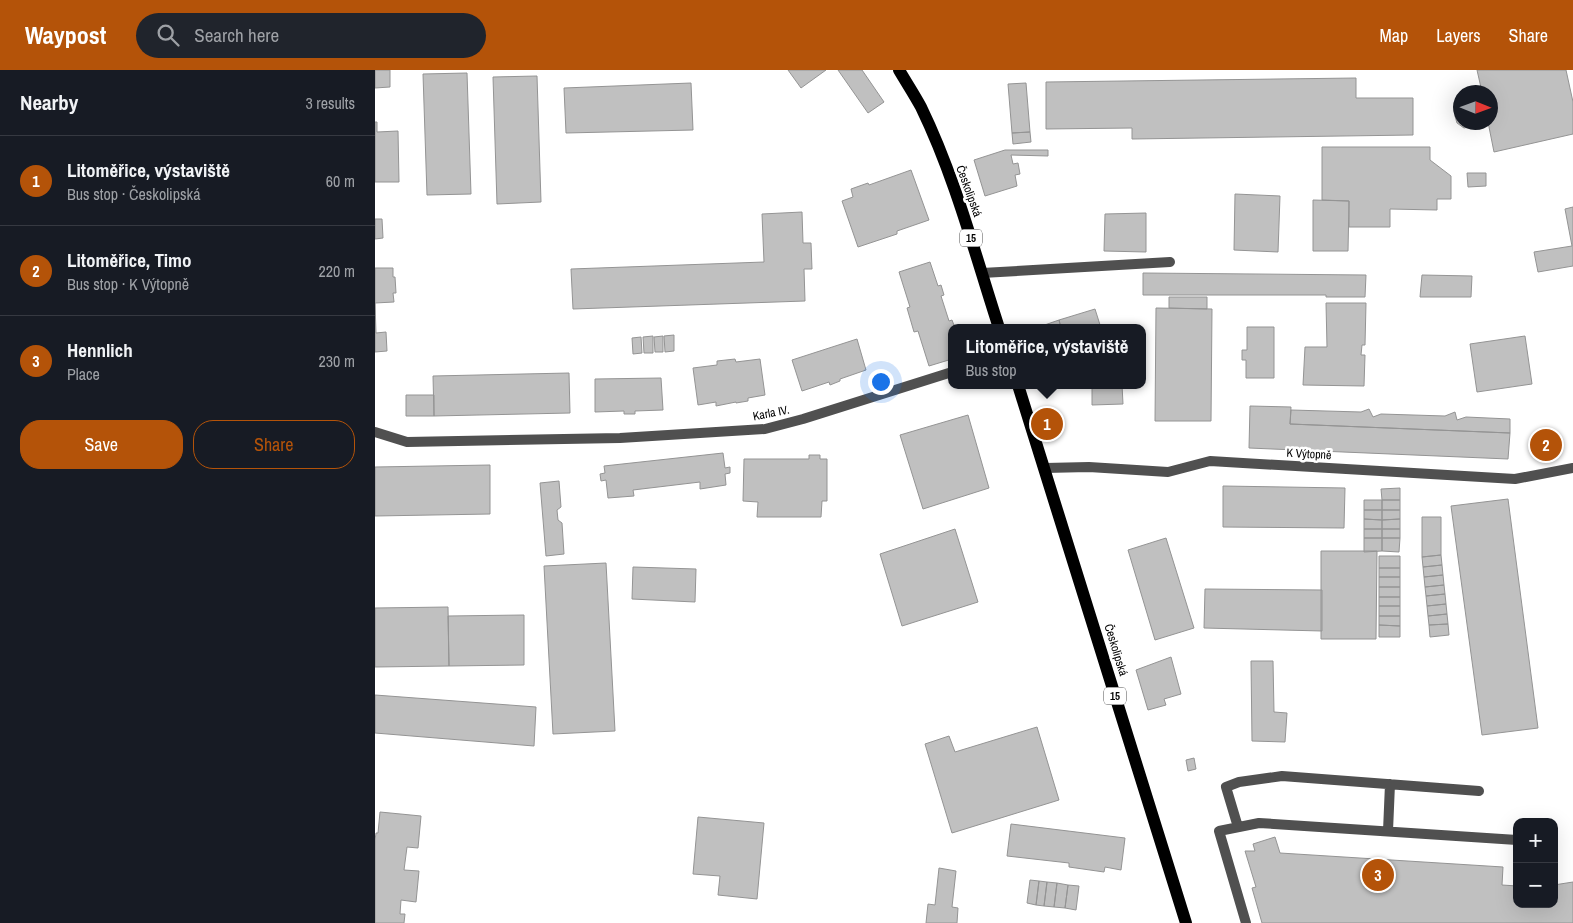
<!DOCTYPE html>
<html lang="en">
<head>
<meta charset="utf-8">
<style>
	:root { --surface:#171b24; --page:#20242c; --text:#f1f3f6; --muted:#9ea1a6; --line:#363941; --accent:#b45309 }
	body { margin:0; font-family:"Archivo Narrow",sans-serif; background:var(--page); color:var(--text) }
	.controls { position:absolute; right:15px; bottom:15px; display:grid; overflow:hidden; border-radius:10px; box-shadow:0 5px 20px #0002 }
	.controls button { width:45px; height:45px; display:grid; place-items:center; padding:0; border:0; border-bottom:1px solid var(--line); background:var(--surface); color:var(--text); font:25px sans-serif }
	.compass { position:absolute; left:1078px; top:15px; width:45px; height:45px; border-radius:50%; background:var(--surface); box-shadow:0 5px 20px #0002; rotate:91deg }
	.you { position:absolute; left:505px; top:311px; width:18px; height:18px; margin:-12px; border:4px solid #fff; border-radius:50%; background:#1a73e8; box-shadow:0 0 0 8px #1a73e833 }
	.badge { display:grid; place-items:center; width:32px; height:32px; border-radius:50%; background:var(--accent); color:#fff; font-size:16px; font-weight:700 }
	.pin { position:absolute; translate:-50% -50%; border:2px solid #fff; box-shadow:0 1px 5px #0006 }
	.popup { position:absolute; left:573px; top:254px; width:198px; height:65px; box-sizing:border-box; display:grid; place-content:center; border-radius:10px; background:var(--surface); filter:drop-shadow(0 1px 4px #0005); font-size:16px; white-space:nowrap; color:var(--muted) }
	.popup b { font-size:19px; color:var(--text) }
	.popup::after { content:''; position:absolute; left:50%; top:100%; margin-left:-10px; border:10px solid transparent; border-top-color:var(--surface) }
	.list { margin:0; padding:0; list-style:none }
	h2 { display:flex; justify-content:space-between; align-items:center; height:65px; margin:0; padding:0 20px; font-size:21px }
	h2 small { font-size:16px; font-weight:400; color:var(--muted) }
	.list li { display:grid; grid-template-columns:32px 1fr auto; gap:15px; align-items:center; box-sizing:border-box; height:90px; padding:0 20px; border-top:1px solid var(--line) }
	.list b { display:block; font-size:19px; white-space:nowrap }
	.list p { margin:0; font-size:16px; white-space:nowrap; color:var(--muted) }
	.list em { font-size:16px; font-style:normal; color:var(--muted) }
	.actions { display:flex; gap:10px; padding:15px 20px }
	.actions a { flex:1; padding:11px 0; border:1px solid var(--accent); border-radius:20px; text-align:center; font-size:18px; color:var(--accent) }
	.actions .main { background:var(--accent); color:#fff }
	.icon { flex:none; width:28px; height:28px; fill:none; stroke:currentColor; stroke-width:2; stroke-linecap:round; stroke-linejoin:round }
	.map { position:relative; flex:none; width:1198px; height:853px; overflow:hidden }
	header { display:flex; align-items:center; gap:30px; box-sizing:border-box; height:70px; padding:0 25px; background:var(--accent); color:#fff }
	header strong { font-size:24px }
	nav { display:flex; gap:28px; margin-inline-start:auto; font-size:18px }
	.search { width:350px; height:45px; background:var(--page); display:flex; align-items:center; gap:12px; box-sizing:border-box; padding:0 18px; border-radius:28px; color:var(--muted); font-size:19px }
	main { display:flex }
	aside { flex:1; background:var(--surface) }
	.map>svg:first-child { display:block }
	.building { fill:#c0c0c0; stroke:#949494 }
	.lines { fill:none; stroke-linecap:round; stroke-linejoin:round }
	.service { stroke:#505050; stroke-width:10 }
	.minor { stroke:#505050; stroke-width:10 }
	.primary { stroke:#000; stroke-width:12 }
	.labels { text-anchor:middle; stroke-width:5; stroke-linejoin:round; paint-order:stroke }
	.shield { fill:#fff; stroke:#4c4c4c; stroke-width:1 }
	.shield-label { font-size:11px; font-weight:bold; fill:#000 }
	.street-label { font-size:12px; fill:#000; stroke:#fff }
</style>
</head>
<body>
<header>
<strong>Waypost</strong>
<div class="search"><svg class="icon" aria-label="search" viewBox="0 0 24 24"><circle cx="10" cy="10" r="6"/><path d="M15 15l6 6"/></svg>Search here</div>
<nav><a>Map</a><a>Layers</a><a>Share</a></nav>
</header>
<main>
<aside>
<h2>Nearby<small>3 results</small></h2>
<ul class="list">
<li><span class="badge">1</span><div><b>Litoměřice, výstaviště</b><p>Bus stop · Českolipská</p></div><em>60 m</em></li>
<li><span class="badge">2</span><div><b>Litoměřice, Timo</b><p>Bus stop · K Výtopně</p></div><em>220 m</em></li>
<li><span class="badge">3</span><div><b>Hennlich</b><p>Place</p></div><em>230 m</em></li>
</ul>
<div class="actions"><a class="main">Save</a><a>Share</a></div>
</aside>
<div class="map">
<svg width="1198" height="853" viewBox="0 0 1198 853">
	<rect width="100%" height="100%" fill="#fff"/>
	<path class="building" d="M0,0H15V17L0,18Z
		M413,0H451L426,18Z
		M463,0H487L509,32L493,43Z
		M1102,0H1191L1198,32V64L1119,82L1113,52H1116V22H1107Z
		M92,3L96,124L52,125L48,4Z
		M162,6L166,132L122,134L118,7Z
		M981,8V28H1038V65L757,69V58L671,59V12Z
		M316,13L318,60L191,63L189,18Z
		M651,13L655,62L637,63L633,14Z
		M1085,39L1086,52H1100L1097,56L1089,58L1082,53L1080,46Z
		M0,52H2V62L23,61L24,112H0Z
		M655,62L656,72L638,74L637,63Z
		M947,77H1055V90L1076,106V129H1062V140L1015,139V157H974V131L947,130Z
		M630,80H673V86L636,85L638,94L643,93L645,104L640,105L642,116L610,126L599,90Z
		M536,100L554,150L522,161V164L483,177L467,131L478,127L476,119L493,113L494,115Z
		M1092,103H1111V116L1093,117Z
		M860,124L905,126L903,182L859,180Z
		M938,130L974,131L973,181H938Z
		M1198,137V196L1163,202L1159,182L1197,176L1190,139Z
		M427,142L428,173H436L437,199H429L430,231L198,239L196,199L389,192L387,144Z
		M771,143V182L729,181L730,144Z
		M0,149H7L8,168L0,169Z
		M555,192L563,216L566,215L569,225L566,226L574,251L577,250L580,258H577V289L554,296L543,261L539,262L532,238L535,237L524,202Z
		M0,198H18V207H20L21,223H18L19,232L0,233L1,263L11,262L12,281L0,282Z
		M768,203L991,205L990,227H951V225H768Z
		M1047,205L1097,206L1096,227H1045Z
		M794,227H832V239L794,238Z
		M951,233H991L990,275H987L986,285H990L989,316L928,315L930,277H952Z
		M781,238L837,239L836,351H780Z
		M720,239L726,258H686L684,250Z
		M684,250L686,258H661Z
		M872,257H899V308H871V290H867V280H872Z
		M299,265V281L290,282L289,266Z
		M278,266V283H269L268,267Z
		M288,266V282H280L279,267Z
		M1150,266L1157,314L1102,322L1095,274Z
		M266,267L267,283L258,284L257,268Z
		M482,269L491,300L465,309V311L455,315L454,312L427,321L417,290Z
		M360,289L361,292L385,289L390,325L373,328V331L361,333V332L341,336V332L323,335L318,298L342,295V291Z
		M194,303L195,343L59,346L58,306Z
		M286,308L288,340L260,341V344H249V341L220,342V309Z
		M747,315L748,334L717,335V316Z
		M31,325H59V346H31Z
		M875,336L916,337L915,354L1135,363L1133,389L874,378Z
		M994,339L998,347L1006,344L1070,346L1080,342L1082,350L1091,347L1135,349V363L915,354L916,340L986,342Z
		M593,345L614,418L548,439L525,365Z
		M348,383L350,398L355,397V403L350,404L351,415L325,419V412L258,420L259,426L233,428L231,410L226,411L225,404L230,403L229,396Z
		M434,385H445V389H452V431H447L446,447H382L383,432L368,431L369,389H434Z
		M115,395V444L0,446V397Z
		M184,411L186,437L182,440L183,450L187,453L189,484L171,486L165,413Z
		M848,416L970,418L969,458L848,457Z
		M1025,418V430H1007L1006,419Z
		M1133,429L1163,658L1107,665L1076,436Z
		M989,430H1007V440H989Z
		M1007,430H1025V440H1007Z
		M989,440H1007V450L989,449Z
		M1007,440H1025V449L1007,450Z
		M1047,447H1066V485L1047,487Z
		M989,449L1007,450V459H989Z
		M1025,449V459H1007V450Z
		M580,459L603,532L527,556L505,484Z
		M989,459H1007V468H989Z
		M1007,459H1025V468H1007Z
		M791,468L819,558L780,570L753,480Z
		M989,468H1007V481L989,482Z
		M1007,468H1025L1024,482L1007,481Z
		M946,481H1002L1001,569H946Z
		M1066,485L1067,495L1048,497L1047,487Z
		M1004,486H1025V498H1004Z
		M231,493L240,661L178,664L169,496Z
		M1067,495L1068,505L1049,507L1048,497Z
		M258,497L321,499L320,532L257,529Z
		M1004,498H1025V507H1004Z
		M1068,505L1069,515L1050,517L1049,507Z
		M1004,507H1025V517H1004Z
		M1069,515L1070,524L1051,526L1050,517Z
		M1004,517H1025V527H1004Z
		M830,519L947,520V561L829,558Z
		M1070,524L1071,534L1052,536L1051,526Z
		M1004,527H1025V536H1004Z
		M1071,534L1072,544L1053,546L1052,536Z
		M1004,536H1025V546H1004Z
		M73,537L74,596L0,597V538Z
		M1072,544L1073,554L1054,555L1053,546Z
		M149,545V595L74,596L73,546Z
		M1004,546H1025V556L1004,555Z
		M1073,554L1074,565L1055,567L1054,555Z
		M1004,555L1025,556V567H1004Z
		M796,587L806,624L789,629L791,635L773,640L761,600Z
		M876,591H898L899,642L912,643L910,672L877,671Z
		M0,625L161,637L159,676L0,663Z
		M662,657L684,730L577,763L550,674L574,666L580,682Z
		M819,688L821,699L813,701L811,690Z
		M5,742L46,746L43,778L32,777L29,800L44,801L41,832L26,830L25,844H30L29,853H0V770L1,763H3Z
		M323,747L389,753L382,829L343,825L345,806L318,804Z
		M636,754L750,768L746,800L730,797L729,802L694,797V793L632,786Z
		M900,767L905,783L1128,797L1127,815L1142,816V834H1179V815L1198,812V853H887L877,818L881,817L870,781H880L878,774Z
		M564,798L581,801L577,837L583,838L582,853H551L553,834L560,835Z
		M655,810L664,811L661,835L652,833Z
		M664,811L672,812L669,836L661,835Z
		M672,812L682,813L679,837L669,836Z
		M682,813L693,815L690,838L679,837Z
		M693,815L704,816L701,840L690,838Z"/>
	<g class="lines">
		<path class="service" d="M607,203L795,192
			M863,757L851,717L864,712L907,706L1104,721
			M1013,761L1015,714
			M871,853L844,761L884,753L1142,770"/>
		<path class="minor" d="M0,362L32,372L245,368L390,359L428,349L577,302
			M670,398L714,397L793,402L835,391L1140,409L1198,398"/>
		<path class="primary" d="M524,0C531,12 539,24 546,37C580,107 600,184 624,258
			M643,315L811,853"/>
	</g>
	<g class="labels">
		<g class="shield">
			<rect x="585" y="159.5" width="22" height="17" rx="4"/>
			<rect x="729" y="617.5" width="22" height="17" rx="4"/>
		</g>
		<g class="shield-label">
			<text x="596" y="172">15</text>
			<text x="740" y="630">15</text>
		</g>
		<g class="street-label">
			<text transform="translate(594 121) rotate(70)" y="4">Českolipská</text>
			<text transform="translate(396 343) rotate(-11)" y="4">Karla IV.</text>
			<text transform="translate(934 384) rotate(3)" y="4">K Výtopně</text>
			<text transform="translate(741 580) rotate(73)" y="4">Českolipská</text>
		</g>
	</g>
</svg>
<div class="controls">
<button>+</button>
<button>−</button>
</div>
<svg class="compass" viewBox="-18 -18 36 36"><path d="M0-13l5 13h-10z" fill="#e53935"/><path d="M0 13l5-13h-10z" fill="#9ea1a6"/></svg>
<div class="you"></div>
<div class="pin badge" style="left:672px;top:354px">1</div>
<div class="popup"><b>Litoměřice, výstaviště</b>Bus stop</div>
<div class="pin badge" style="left:1171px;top:375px">2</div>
<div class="pin badge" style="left:1003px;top:805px">3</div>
</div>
</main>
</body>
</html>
